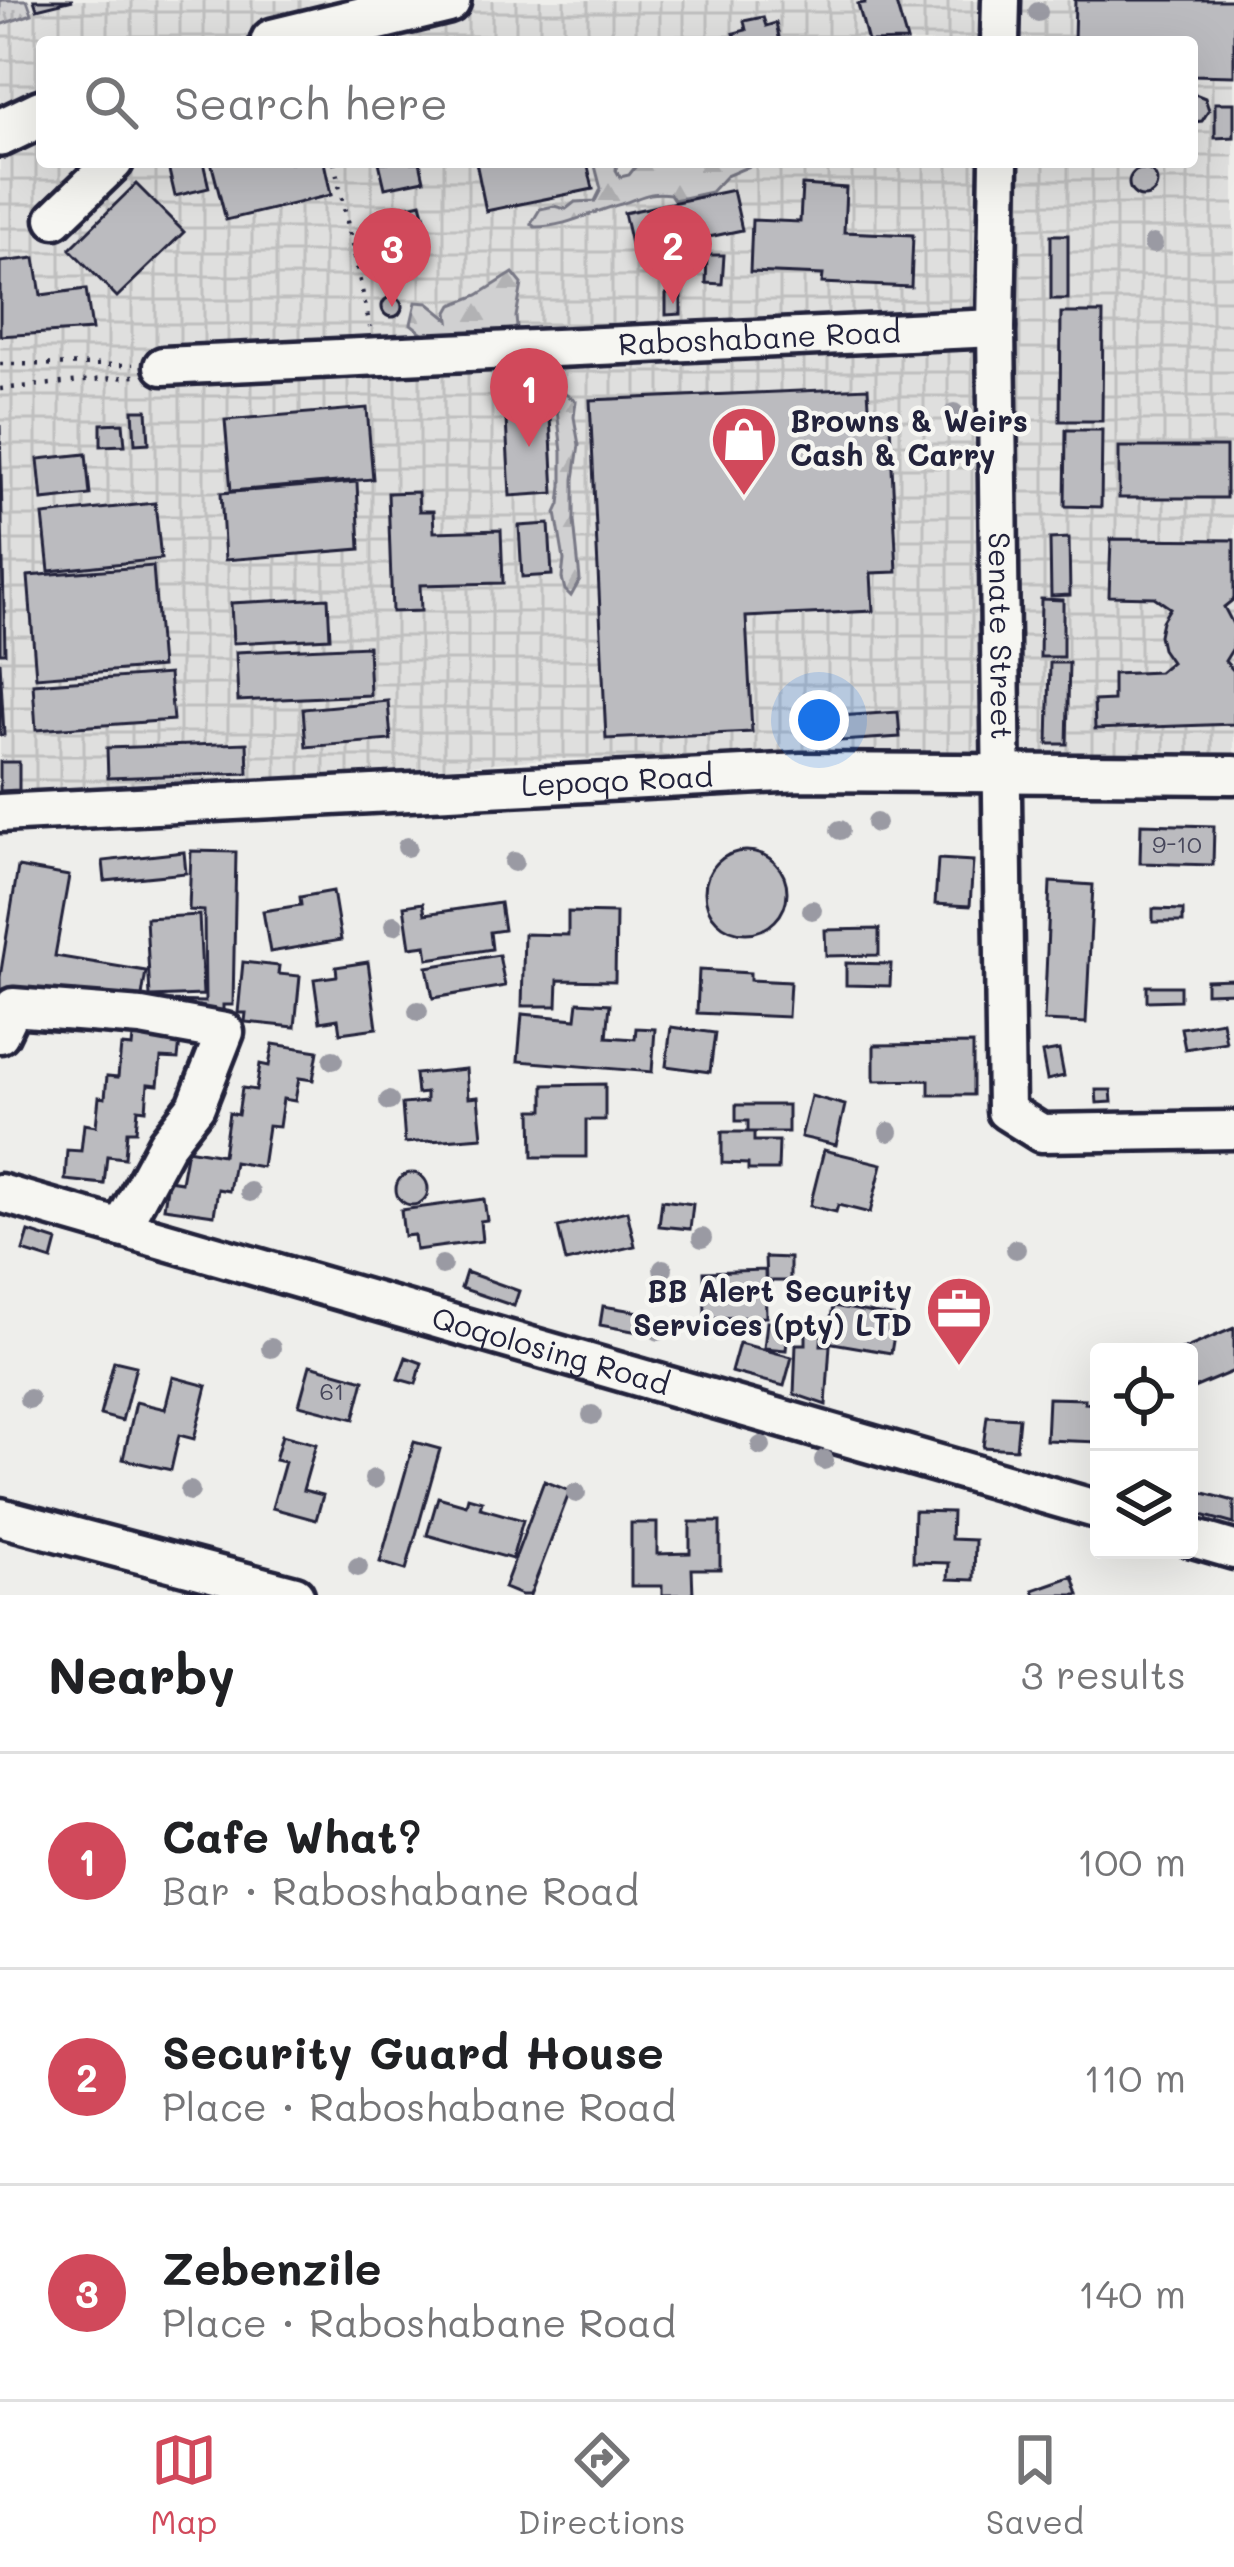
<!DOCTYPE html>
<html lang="en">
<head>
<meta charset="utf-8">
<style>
	:root { --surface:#fff; --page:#f6f6f6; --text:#202124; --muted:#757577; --line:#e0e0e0; --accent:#d1495b }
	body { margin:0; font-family:Mali,sans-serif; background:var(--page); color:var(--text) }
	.controls { position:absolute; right:36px; bottom:36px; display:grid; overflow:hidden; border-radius:12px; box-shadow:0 12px 48px #0002 }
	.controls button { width:108px; height:108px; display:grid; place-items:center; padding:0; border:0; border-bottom:3px solid var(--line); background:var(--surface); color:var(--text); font:60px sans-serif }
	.you { position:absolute; left:819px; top:720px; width:42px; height:42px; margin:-30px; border:9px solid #fff; border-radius:50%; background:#1a73e8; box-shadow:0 0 0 18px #1a73e833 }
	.badge { display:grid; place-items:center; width:78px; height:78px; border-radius:50%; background:var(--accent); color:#fff; font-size:39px; font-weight:700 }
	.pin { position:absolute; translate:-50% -99px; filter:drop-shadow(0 3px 6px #0008) }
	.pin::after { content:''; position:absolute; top:63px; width:42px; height:36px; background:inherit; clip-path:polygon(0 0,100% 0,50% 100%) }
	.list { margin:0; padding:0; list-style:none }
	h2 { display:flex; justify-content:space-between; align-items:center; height:156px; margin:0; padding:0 48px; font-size:51px }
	h2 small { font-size:39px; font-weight:400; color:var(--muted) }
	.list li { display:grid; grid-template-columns:78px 1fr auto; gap:36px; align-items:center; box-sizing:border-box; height:216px; padding:0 48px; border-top:3px solid var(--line) }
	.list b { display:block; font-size:45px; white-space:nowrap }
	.list p { margin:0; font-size:39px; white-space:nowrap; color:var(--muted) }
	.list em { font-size:39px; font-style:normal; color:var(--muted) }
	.icon { flex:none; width:66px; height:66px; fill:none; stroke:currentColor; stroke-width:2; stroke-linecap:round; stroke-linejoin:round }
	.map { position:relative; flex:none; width:1234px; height:1595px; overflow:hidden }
	.search { position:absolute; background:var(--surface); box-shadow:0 12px 48px #0002; left:36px; right:36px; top:36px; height:132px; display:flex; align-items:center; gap:30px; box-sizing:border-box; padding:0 42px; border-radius:12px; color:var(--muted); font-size:45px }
	.sheet { height:804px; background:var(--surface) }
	nav { display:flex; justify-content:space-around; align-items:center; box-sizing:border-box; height:168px; border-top:3px solid var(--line); background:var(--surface); font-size:33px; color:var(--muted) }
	nav a { display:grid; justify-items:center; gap:6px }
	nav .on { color:var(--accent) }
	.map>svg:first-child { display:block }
	.industrial { fill:url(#industrial-grid); fill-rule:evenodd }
	.forest { fill:url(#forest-firs); stroke:#797986; stroke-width:3 }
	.park { fill:url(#park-tufts); stroke:#797986; stroke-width:3 }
	.building { fill:#bbbbbf; stroke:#22223b; stroke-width:3 }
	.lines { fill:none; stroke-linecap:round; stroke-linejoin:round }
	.minor-casing { stroke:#22223b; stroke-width:45 }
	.major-casing { stroke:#22223b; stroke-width:54 }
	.path { stroke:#22223b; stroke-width:4.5; stroke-dasharray:3 9; stroke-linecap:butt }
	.minor { stroke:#f6f6f2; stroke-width:36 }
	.major { stroke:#f6f6f2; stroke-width:45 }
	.tree { fill:#9a9aa3 }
	.labels { text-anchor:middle; stroke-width:9; stroke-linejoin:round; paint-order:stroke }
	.number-label { font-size:24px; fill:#48485c }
	.street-label { font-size:30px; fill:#22223b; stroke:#f6f6f2 }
	.poi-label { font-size:30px; font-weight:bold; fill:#22223b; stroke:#f6f6f2; text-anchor:start }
</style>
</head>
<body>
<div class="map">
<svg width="1234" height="1595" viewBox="0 0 1234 1595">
	<defs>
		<pattern id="industrial-grid" width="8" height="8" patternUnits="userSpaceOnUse" patternTransform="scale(3)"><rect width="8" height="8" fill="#dfdfde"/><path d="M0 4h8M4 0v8" fill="none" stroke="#bfbfbf"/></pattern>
		<pattern id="forest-firs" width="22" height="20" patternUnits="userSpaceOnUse" patternTransform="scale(3)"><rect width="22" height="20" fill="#d0d0d1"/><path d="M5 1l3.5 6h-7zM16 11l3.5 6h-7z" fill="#b2b2b4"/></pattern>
		<pattern id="park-tufts" width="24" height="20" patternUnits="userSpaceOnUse" patternTransform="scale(3)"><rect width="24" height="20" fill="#d0d0d1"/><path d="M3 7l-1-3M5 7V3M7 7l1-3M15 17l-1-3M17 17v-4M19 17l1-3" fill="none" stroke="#b2b2b4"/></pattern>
	</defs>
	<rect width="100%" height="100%" fill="#eeeeeb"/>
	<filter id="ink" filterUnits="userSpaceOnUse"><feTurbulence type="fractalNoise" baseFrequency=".00833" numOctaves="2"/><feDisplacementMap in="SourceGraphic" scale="24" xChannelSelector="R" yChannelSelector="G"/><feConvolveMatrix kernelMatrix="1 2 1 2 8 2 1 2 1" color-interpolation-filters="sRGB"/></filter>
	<g filter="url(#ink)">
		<path class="industrial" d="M0,0H1234V762L544,759L179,789L0,798ZM42,42H1192V162H42Z"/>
		<path class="forest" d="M594,162H617L616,170L620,177L629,175L639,162H759L726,176L711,192L674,200L670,194C647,191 641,198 621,204C591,212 567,227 535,227L531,224L540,209L554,206L566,209L575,202L595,201L601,189Z
			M513,273L522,284L516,317L517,327L500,337L450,334L433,337L426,336L411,324L416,302L428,303L449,320L448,312L452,305L478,295Z
			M559,390L576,401L574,417L579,445L574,479V521L580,580L571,596L565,590L562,578L564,560L556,513L560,504L562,486V452L556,401Z"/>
		<path class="park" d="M0,0H27L32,14L0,25Z"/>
		<path class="building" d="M34,0H73L37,9Z
			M864,0H895L907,41L868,42L858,4L865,3Z
			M1075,0H1234V76L1192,75V42H1074Z
			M763,17L766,26L776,23L780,42H736L734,33L746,30L744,21Z
			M1195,94L1205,98L1209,110L1202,121L1193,122L1192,95Z
			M1215,103H1234V137L1215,138Z
			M167,162H203L209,188L175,196Z
			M211,162H324L331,195L226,220Z
			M379,162H420L424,180L385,188Z
			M476,162H587L593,189L486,211Z
			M1129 183a14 14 0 1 1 28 0a14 14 0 1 1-28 0Z
			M136,184L184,232L117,297L70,249Z
			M802,185L846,188L844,232L913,235L911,287L822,283L823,275L750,272L752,220L800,222Z
			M733,190L742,230L633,253L624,213Z
			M421,203L427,225L406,231L400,208Z
			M1051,235H1068V299H1051Z
			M700,243L704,260L691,263L687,247Z
			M707,255H724L722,284L706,283Z
			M35,258L41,295L86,289L92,330L0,336V262Z
			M681,293V314L666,315V294Z
			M382 307a10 10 0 1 1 20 0a10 10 0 1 1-20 0Z
			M1061,313H1103L1102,421H1060Z
			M868,388L870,424L890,423L897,572L871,573L873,611L746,617L752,732L606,739L590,400Z
			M549,398L554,493L510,496L505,400Z
			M367,408L373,479L231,491L225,420Z
			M133,410H147L149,443L135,444Z
			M123,423L125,445L101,446V424Z
			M0,425L5,653H0Z
			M1066,430H1102L1101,507L1065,506Z
			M1119,447H1226V498H1119Z
			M86,454L90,495L42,500L38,459Z
			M357,482L360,549L225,560L221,493Z
			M418,492L419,511H433L434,532L501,530L503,583L420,585L421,611L392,612L388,493Z
			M155,503L161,559L49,571L43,515Z
			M549,524L552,575L522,577L519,526Z
			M1069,538L1070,595L1051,596L1050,539Z
			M1111,539L1234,540V599L1224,607L1234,626L1233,648L1225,661L1234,671V724L1095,729L1094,701L1113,700V674L1159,672L1171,662L1162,649L1159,635L1162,621L1170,608L1154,597L1109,596Z
			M153,566L161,667L36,677L28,576Z
			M328,598L330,638L233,643L231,603Z
			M1041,599L1063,600V657H1040Z
			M368,646L370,695L238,701L236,652Z
			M0,661L4,735H0Z
			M1050,663H1069L1067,744H1048Z
			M169,674L173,720L36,730L33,684Z
			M388,701L391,740L306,747L303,709Z
			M898,712L900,737L841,741L839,716Z
			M247,743L248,773L108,778L107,748Z
			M0,762H19V790L0,791Z
			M1141,824L1214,826L1213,865L1140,863Z
			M191,851L236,852L233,1005H223V1019L165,1012V1001L205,1002L204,911L189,910Z
			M705 892a41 41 0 1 1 82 0a41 41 0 1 1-82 0Z
			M184,852L186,873L105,881L103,861Z
			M938,859L973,861L970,906L935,904Z
			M18,867L69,876L55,956L146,971L140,1009L47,1000L0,992V977Z
			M1050,882L1093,885L1086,1023L1044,1021Z
			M333,891L341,940L270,952L263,911L301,905L300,897Z
			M423,903L425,914L500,903L504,930L490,932L492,949L428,959L426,945L410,947L404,906Z
			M1153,909L1183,910V922H1153Z
			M568,912L616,913L615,981L558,980L557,1006H522L524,934L568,935Z
			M199,915L203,995L150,997L146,918Z
			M879,929V955L826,956L825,930Z
			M499,955L505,986L433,998L427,967Z
			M243,962L279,966L278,974L300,976L295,1027L245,1022L246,1013H238Z
			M368,962L377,1028L340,1033L338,1019L320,1022L314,979L337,976L336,967Z
			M846,963L891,964L890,986L846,985Z
			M699,970L750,973V980L790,982L788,1017L697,1013Z
			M1234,979V992L1206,993V980Z
			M1147,986H1180V1000L1147,1001Z
			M578,1002L610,1004L607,1037L635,1039L636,1028L655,1029L652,1072L518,1061L522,1014L576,1019Z
			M1222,1021L1226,1042L1185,1049L1181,1028Z
			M134,1027L181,1031L178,1059L161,1058L158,1085L148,1084L146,1110L138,1109L136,1131H127L125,1158L107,1156L104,1184L65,1180L67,1150L81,1151L84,1124L96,1126L99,1097L105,1098L107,1076L118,1077L121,1046L132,1047Z
			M671,1027L715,1033L710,1072L666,1066Z
			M273,1044L318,1051L313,1080L299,1078L295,1101L283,1099L279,1127L268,1126L262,1167L234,1162L229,1191L218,1189L214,1215L164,1208L168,1180L181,1182L187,1149L223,1155L229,1113L238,1115L242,1088L256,1090L260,1064L269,1066Z
			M973,1044V1095H929V1080L874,1081V1045Z
			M1059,1050L1064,1076L1047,1080L1042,1053Z
			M466,1069L468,1098L478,1097L482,1137L405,1143L402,1104L426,1102V1093L417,1094L415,1074Z
			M605,1084V1120H586V1157H533L532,1110H544V1085Z
			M1096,1090H1111L1112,1102L1097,1103Z
			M811,1096L845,1105L836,1145L801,1137Z
			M736,1105H788V1132H748V1121H736Z
			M722,1132H754V1141H779L778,1170H748V1164L722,1163Z
			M824,1150L882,1164L870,1213L838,1205L836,1212L810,1206Z
			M396 1189a16 16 0 1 1 32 0a16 16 0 1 1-32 0Z
			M484,1199L487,1220L480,1221L482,1241L416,1250L414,1235L404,1236L401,1210Z
			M662,1200L693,1204L690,1229L659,1226Z
			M627,1211L635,1246L566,1262L558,1227Z
			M29,1232L57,1241L52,1260L23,1251Z
			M765,1257L790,1258V1281H766Z
			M765,1270L766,1317L705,1318L704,1272Z
			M466,1272L519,1291L514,1306L461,1288Z
			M603,1306L652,1314L649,1334L600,1325Z
			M833,1306L897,1317L891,1353L827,1342Z
			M767,1322L789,1324L786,1350L764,1348Z
			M806,1327L822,1328L821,1345H830L826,1405L794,1394L796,1344H806Z
			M1234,1328V1371L1189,1390V1352H1177Z
			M739,1343L792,1357L784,1386L731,1372Z
			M406,1357L422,1363L416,1384L398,1379Z
			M114,1361L136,1366L122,1421L100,1415Z
			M310,1365L364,1380L354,1419L299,1405Z
			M173,1377L207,1386L194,1439L179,1435L171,1470L123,1459L136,1402L165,1409Z
			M1048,1398L1085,1399V1403L1099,1404V1442L1046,1440Z
			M987,1416L1019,1418L1016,1449L983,1447Z
			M282,1435L316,1444L303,1490L323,1495L316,1520L272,1508L285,1462L275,1460Z
			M414,1442L440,1449L406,1570L380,1562Z
			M544,1481L570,1491L530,1595H521L504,1588Z
			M1193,1490L1234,1501V1524L1191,1512L1189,1494Z
			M438,1497L466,1505L468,1497L482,1501L480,1508L523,1520L512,1559L427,1535Z
			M914,1511L952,1512L951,1539L975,1540L974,1580L948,1579L949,1563L913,1562Z
			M690,1522H720V1569H692L693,1595H662V1586H631V1523H657V1554L690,1553Z
			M1073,1576L1079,1595H1035L1033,1590Z"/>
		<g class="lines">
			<defs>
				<g id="minor">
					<path d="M1000,42L1001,0"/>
					<path id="s1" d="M999,162L996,328L1006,1111L1041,1133L1234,1130"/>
					<path d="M55,219L114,162"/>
					<path id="s2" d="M163,366L996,328"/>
					<path id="s3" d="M0,813L801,772L1234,775"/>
					<path d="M0,1034L13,1007L141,1017L225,1032L196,1106L167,1143L121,1228"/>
					<path id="s4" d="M0,1193L1099,1510"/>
					<path d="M0,1517L295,1595"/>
					<path d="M1189,1537L1234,1550"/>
				</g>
				<path id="major" d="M274,42L447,0
					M0,133L42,113"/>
			</defs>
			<use href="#minor" class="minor-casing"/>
			<use href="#major" class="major-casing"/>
			<path class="path" d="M334,162L370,327
				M0,364L133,365
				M0,389L135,376"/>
			<use href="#minor" class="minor"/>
			<use href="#major" class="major"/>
		</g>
		<g class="tree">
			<circle cx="1038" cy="12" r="10"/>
			<circle cx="1153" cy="244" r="10"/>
			<circle cx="674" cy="275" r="10"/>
			<circle cx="954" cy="413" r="10"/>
			<circle cx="876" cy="823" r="10"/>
			<circle cx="840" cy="830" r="10"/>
			<circle cx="407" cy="847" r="10"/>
			<circle cx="514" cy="862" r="10"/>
			<circle cx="812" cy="910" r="10"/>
			<circle cx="394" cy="925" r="10"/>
			<circle cx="418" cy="1011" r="10"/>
			<circle cx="333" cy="1060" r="10"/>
			<circle cx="389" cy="1101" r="10"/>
			<circle cx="889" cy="1132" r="10"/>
			<circle cx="250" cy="1192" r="10"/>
			<circle cx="702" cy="1238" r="10"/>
			<circle cx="1016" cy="1249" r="10"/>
			<circle cx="442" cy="1265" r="10"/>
			<circle cx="663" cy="1269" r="10"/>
			<circle cx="659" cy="1331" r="10"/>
			<circle cx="271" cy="1348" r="10"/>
			<circle cx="29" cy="1399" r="10"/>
			<circle cx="592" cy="1415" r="10"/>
			<circle cx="761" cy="1446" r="10"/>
			<circle cx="824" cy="1460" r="10"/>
			<circle cx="374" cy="1479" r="10"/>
			<circle cx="190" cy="1491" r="10"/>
			<circle cx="576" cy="1493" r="10"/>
			<circle cx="358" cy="1567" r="10"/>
		</g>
	</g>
	<defs>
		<symbol id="shop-pin" viewBox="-11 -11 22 30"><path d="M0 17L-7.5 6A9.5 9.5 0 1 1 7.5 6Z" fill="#d1495b" stroke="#f6f6f2"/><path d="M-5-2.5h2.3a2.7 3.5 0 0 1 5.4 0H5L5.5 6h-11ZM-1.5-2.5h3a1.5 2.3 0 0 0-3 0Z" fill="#fff"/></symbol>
		<symbol id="office-pin" viewBox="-11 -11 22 30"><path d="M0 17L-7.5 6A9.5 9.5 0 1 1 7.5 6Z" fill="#d1495b" stroke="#f6f6f2"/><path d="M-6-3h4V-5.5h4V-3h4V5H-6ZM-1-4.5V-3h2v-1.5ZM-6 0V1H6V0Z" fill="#fff"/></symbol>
	</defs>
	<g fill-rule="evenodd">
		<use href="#shop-pin" x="706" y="401" width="76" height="104"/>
		<use href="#office-pin" x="921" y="1271" width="76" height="104"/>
	</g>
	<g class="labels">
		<g class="number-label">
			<text x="1177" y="853">9-10</text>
			<text x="332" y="1400">61</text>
		</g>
		<g class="street-label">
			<text dy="10" stroke="none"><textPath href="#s2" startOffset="597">Raboshabane Road</textPath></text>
			<text dy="10" stroke="none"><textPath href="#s1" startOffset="474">Senate Street</textPath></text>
			<text dy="10" stroke="none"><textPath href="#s3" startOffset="618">Lepoqo Road</textPath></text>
			<text dy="10" stroke="none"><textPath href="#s4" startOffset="573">Qoqolosing Road</textPath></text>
		</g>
		<g class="poi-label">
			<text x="790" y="432">Browns &amp; Weirs<tspan x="790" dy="34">Cash &amp; Carry</tspan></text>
			<text x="912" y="1302" text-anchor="end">BB Alert Security<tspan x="912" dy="34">Services (pty) LTD</tspan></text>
		</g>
	</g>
</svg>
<div class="controls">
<button><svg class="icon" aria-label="locate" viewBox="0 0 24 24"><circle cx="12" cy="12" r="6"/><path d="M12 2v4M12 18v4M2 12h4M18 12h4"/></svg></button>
<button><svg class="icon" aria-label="layers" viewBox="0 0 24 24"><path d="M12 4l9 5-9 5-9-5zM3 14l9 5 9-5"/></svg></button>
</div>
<div class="you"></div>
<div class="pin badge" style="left:529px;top:447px">1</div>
<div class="pin badge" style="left:673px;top:304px">2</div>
<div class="pin badge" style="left:392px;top:307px">3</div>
<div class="search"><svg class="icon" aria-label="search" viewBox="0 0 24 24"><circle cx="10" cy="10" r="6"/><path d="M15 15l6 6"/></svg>Search here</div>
</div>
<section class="sheet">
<h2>Nearby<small>3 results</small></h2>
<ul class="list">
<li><span class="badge">1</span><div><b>Cafe What?</b><p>Bar · Raboshabane Road</p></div><em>100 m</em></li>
<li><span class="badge">2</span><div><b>Security Guard House</b><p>Place · Raboshabane Road</p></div><em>110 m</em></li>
<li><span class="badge">3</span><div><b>Zebenzile</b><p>Place · Raboshabane Road</p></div><em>140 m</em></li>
</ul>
</section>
<nav>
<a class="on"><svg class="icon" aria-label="map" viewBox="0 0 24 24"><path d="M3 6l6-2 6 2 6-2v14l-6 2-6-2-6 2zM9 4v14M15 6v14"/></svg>Map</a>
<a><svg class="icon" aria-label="directions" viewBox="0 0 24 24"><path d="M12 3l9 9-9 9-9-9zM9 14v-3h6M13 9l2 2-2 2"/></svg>Directions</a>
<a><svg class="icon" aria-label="saved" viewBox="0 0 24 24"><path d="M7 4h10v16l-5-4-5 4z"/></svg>Saved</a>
</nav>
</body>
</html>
